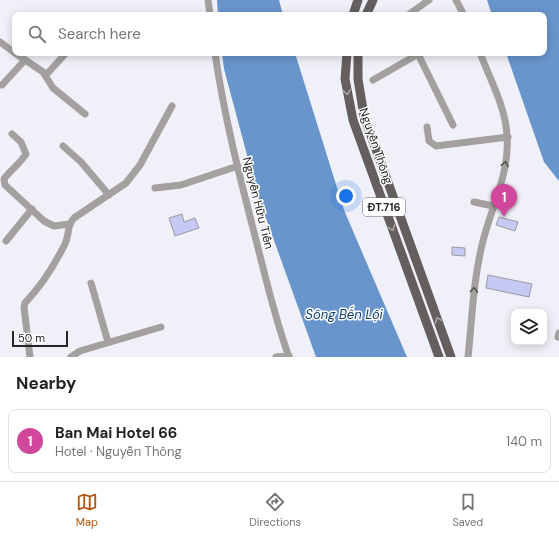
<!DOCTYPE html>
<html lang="en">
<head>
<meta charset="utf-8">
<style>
	:root { --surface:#fff; --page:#f6f6f6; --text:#222; --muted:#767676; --line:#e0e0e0; --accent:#b45309 }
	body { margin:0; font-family:"DM Sans",sans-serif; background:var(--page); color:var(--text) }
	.controls { position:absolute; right:12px; bottom:12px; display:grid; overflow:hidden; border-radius:8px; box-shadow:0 2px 10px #0003 }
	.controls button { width:36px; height:36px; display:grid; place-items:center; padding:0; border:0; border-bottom:1px solid var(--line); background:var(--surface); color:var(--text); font:20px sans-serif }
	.scale { position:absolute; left:12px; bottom:10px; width:56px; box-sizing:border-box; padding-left:4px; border:2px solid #252528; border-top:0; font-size:11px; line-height:14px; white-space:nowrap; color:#252528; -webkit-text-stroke:3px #fff; paint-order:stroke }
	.you { position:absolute; left:346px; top:196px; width:14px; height:14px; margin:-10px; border:3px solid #fff; border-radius:50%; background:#1a73e8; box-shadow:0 0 0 6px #1a73e833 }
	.badge { display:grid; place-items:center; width:26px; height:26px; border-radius:50%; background:var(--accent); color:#fff; font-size:13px; font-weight:700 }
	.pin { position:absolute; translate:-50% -33px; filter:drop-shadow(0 1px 2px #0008) }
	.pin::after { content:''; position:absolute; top:21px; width:14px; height:12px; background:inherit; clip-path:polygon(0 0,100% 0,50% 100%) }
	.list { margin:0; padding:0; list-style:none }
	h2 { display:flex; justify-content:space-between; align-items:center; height:52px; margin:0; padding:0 16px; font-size:17px }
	h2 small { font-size:13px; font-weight:400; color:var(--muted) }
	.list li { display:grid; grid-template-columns:26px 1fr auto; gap:12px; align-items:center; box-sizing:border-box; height:64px; margin:0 8px 8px; padding:0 8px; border:1px solid var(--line); border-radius:8px }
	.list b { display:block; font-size:15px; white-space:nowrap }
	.list p { margin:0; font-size:13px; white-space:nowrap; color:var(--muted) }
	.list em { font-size:13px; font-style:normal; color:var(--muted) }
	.icon { flex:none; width:22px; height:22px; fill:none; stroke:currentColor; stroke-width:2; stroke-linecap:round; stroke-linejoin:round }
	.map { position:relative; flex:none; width:559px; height:357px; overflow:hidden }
	.search { position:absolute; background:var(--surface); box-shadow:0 2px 10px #0003; left:12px; right:12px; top:12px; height:44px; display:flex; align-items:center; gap:10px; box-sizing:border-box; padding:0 14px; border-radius:8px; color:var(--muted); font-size:15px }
	.sheet { height:124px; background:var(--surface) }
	nav { display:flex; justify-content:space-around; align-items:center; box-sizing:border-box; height:56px; border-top:1px solid var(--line); background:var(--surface); font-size:11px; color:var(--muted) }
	nav a { display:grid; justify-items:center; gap:2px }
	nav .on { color:var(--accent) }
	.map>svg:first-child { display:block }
	.water { fill:#6995cd }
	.building { fill:#c6c9f3; stroke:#999aa0 }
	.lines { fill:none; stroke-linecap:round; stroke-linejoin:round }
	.minor { stroke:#a4a0a0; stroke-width:7 }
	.major { stroke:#645e5e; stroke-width:9 }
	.oneway { stroke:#aaa6a6 }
	.oneway2 { stroke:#585658 }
	.labels { text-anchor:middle; stroke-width:3; stroke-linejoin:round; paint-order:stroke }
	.shield { fill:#fff; stroke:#666668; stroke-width:1 }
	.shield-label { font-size:11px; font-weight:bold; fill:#252528 }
	.street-label { font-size:12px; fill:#252528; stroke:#fff }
	.water-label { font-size:13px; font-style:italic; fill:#0e3c70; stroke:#fff }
</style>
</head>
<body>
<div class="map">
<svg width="559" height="357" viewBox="0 0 559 357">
	<rect width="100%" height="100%" fill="#f0f0f8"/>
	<path class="water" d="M217,0H279L283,15H218Z
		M487,0H559V181L544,162L506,53H544V15H492Z
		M222,53H295L344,210L407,357H316L258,196L224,69Z"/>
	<path class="building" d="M182,214L184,222L195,218L199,228L175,236L169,218Z
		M499,217L518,222L515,231L496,225Z
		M452,247L465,248V256L452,255Z
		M488,275L532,284L529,297L486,288Z"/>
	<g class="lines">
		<path class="minor" d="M208,0L210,15
			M456,0L464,15
			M408,15L429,0
			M0,42L15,53
			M15,53L43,72L53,88L85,114
			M215,53C224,116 240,178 256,240C266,279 275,319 289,357
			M418,54L453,125
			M46,75L66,53
			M373,80L420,53
			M2,85L25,60
			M427,127L429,141L436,146L508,137
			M12,134L21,142L26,154C20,164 10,170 4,179L5,185L44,221L54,226L69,224
			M63,146L81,162L109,195
			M155,188L181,185L238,166
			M474,202L493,206
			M6,241L32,209
			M91,283L108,342
			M558,337L559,333
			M30,357L24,307L25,303C42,285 54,266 65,244C70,234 66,227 74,218L126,183L140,165L172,106
			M71,357L80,351L161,327
			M276,357L289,356
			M468,357C472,320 473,282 482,245C490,210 510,174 507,136C506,108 490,79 480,53"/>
		<path class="major" d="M353,15L358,0
			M366,15L373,0
			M347,53L345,79L353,120L439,357
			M358,53V79L364,116L451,357"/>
	</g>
	<defs><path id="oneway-chevron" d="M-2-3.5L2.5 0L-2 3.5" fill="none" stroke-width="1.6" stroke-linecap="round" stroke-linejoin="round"/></defs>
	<g class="oneway">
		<use href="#oneway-chevron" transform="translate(347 92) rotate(83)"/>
		<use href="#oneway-chevron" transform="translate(392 228) rotate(70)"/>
		<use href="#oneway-chevron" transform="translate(438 320) rotate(-110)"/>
	</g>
	<g class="oneway2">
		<use href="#oneway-chevron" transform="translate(505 164) rotate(-79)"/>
		<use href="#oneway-chevron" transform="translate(474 290) rotate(-85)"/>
	</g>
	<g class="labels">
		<rect class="shield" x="363" y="198" width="42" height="18" rx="3"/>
		<g class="shield-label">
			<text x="384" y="211">ĐT.716</text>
		</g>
		<g class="street-label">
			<text transform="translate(376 146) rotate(71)" y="4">Nguyễn Thông</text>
			<text transform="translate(258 203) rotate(76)" y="4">Nguyễn Hữu Tiến</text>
		</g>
		<g class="water-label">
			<text x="344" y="319">Sông Bến Lội</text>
		</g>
	</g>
</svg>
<div class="controls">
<button><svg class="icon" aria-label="layers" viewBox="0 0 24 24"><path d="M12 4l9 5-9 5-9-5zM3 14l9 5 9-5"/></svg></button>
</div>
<div class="scale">50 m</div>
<div class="you"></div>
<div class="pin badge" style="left:504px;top:217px;background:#d1479c">1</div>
<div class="search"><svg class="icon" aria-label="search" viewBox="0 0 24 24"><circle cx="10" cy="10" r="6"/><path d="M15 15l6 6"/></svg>Search here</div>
</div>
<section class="sheet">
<h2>Nearby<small></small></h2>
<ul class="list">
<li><span class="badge" style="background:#d1479c">1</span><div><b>Ban Mai Hotel 66</b><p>Hotel · Nguyễn Thông</p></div><em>140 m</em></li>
</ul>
</section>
<nav>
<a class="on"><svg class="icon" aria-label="map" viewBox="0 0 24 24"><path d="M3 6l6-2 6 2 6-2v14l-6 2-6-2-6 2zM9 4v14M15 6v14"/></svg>Map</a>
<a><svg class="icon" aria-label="directions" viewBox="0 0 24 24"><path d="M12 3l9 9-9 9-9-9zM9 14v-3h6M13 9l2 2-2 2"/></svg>Directions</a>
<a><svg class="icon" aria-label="saved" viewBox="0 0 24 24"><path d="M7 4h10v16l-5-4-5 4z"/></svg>Saved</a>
</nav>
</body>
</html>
